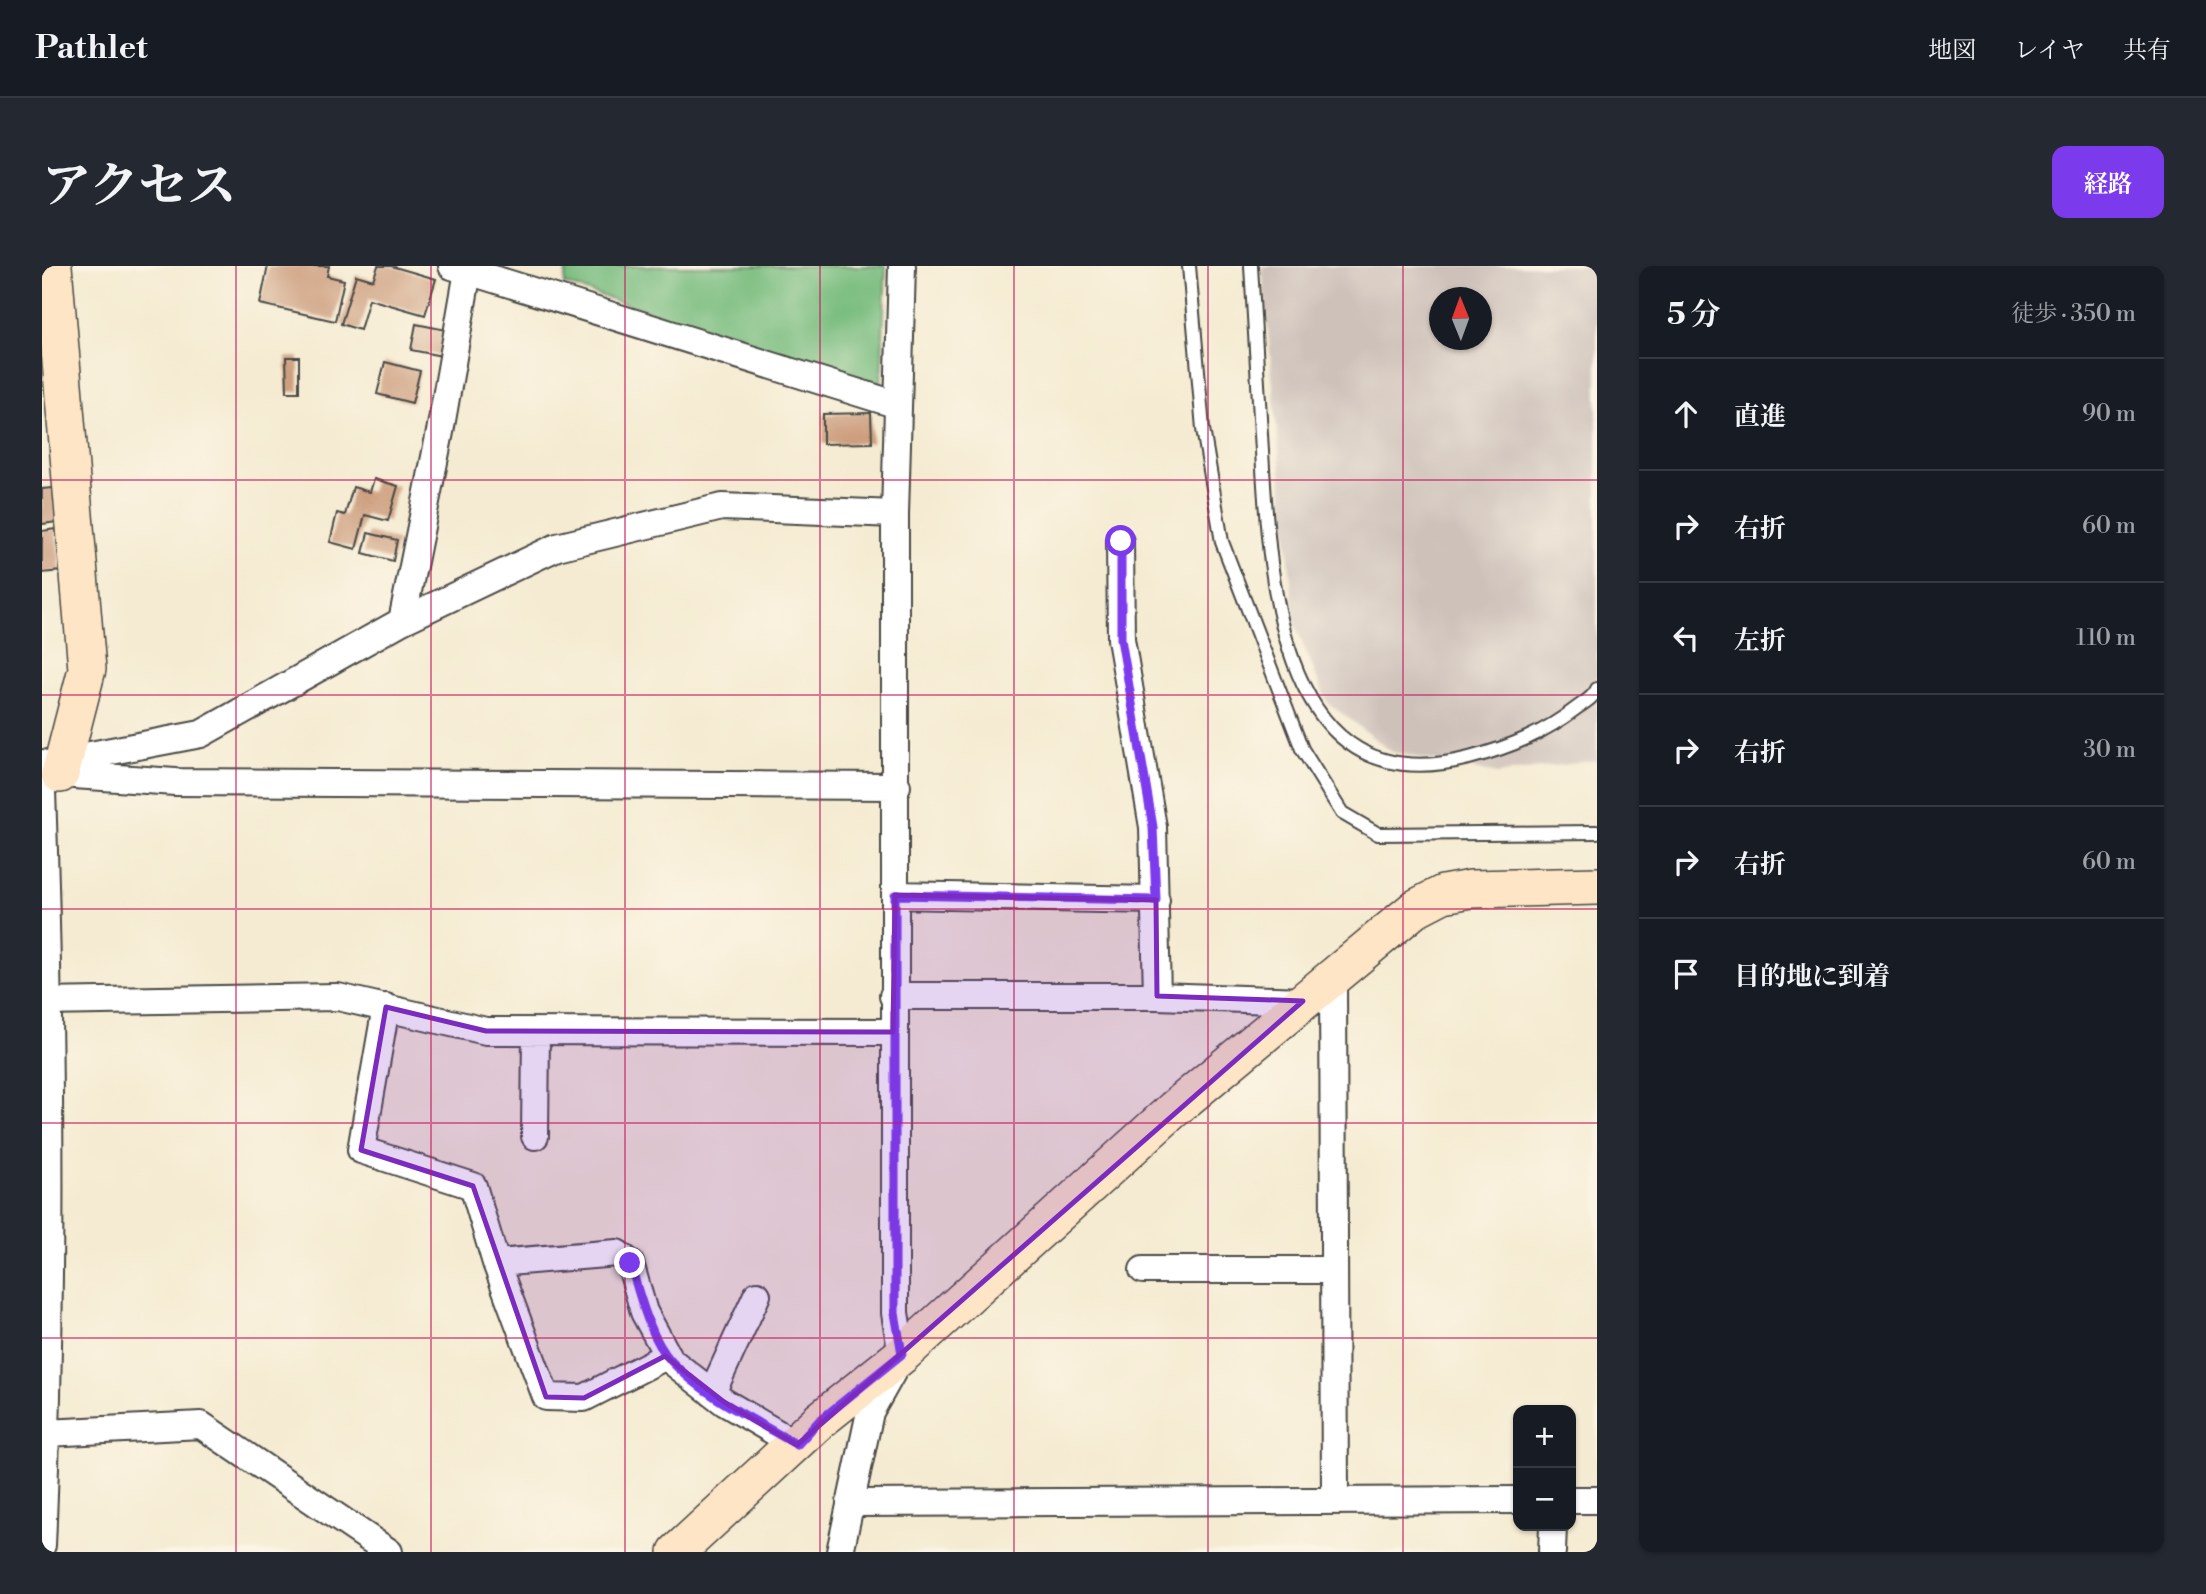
<!DOCTYPE html>
<html lang="ja">
<head>
<meta charset="utf-8">
<style>
	:root { --surface:#171b24; --page:#242831; --text:#f1f3f6; --muted:#9ea1a6; --line:#363941; --accent:#7c3aed }
	body { margin:0; font-family:"Libre Bodoni","Noto Serif JP",serif; background:var(--page); color:var(--text) }
	.controls { position:absolute; right:21px; bottom:21px; display:grid; overflow:hidden; border-radius:14px; box-shadow:0 2px 5px #0004 }
	.controls button { width:63px; height:63px; display:grid; place-items:center; padding:0; border:0; border-bottom:2px solid var(--line); background:var(--surface); color:var(--text); font:35px sans-serif }
	.compass { position:absolute; left:1387px; top:21px; width:63px; height:63px; border-radius:50%; background:var(--surface); box-shadow:0 2px 5px #0004; rotate:359deg }
	.stop { position:absolute; width:21px; height:21px; margin:-16px; border:5px solid #7c3aed; border-radius:50%; background:#fff }
	.stop.end { background:#7c3aed; border-color:#fff; box-shadow:0 2px 7px #0008 }
	.list { margin:0; padding:0; list-style:none }
	h2 { display:flex; justify-content:space-between; align-items:center; height:91px; margin:0; padding:0 28px; font-size:30px }
	h2 small { font-size:23px; font-weight:400; color:var(--muted) }
	.list li { display:grid; grid-template-columns:46px 1fr auto; gap:21px; align-items:center; box-sizing:border-box; height:112px; padding:0 28px; border-top:2px solid var(--line) }
	.list b { display:block; font-size:26px; white-space:nowrap }
	.list em { font-size:23px; font-style:normal; color:var(--muted) }
	.icon { flex:none; width:38px; height:38px; fill:none; stroke:currentColor; stroke-width:2; stroke-linecap:round; stroke-linejoin:round }
	.map { position:relative; flex:none; width:1555px; height:1286px; overflow:hidden; border-radius:14px }
	header { display:flex; align-items:center; gap:42px; box-sizing:border-box; height:98px; padding:0 35px; background:var(--surface); border-bottom:2px solid var(--line) }
	header strong { font-size:33px }
	nav { display:flex; gap:38px; margin-inline-start:auto; font-size:24px }
	.intro { display:flex; align-items:center; justify-content:space-between; box-sizing:border-box; height:168px; padding:0 42px }
	h1 { margin:0; font-size:49px }
	.button { padding:18px 32px; border-radius:14px; background:var(--accent); color:#fff; font-size:24px; font-weight:700 }
	main { display:flex; gap:42px; padding:0 42px }
	aside { flex:1; background:var(--surface); border-radius:14px; box-shadow:0 2px 5px #0004 }
	.map>svg:first-child { display:block }
	.industrial { fill:#cec1ba; fill-rule:evenodd }
	.forest { fill:#7abd80; stroke:#527456; stroke-width:2 }
	.building { fill:#cd9f7f }
	.lines { fill:none; stroke-linecap:round; stroke-linejoin:round }
	.lane-casing { stroke:#494844; stroke-width:16 }
	.street-casing { stroke:#494844; stroke-width:30 }
	.secondary-casing { stroke:#494844; stroke-width:40 }
	.lane { stroke:#fff; stroke-width:12 }
	.street { stroke:#fff; stroke-width:26 }
	.secondary { stroke:#fde5c5; stroke-width:37 }
	.route { stroke:#7c3aed; stroke-width:9 }
	.marked { fill:#7b2cbf; fill-opacity:0.2; stroke:#7b2cbf; stroke-width:5; stroke-linejoin:round }
	.grid { fill:none; stroke:#c2185b; stroke-width:2; stroke-opacity:0.55 }
</style>
</head>
<body>
<header>
<strong>Pathlet</strong>
<nav><a>地図</a><a>レイヤ</a><a>共有</a></nav>
</header>
<div class="intro"><h1>アクセス</h1><a class="button">経路</a></div>
<main>
<div class="map">
<svg width="1555" height="1286" viewBox="0 0 1555 1286">
	<rect width="100%" height="100%" fill="#fcf5e5"/>
	<filter id="ink" filterUnits="userSpaceOnUse"><feTurbulence type="fractalNoise" baseFrequency=".0143" numOctaves="2"/><feDisplacementMap in="SourceGraphic" scale="14" xChannelSelector="R" yChannelSelector="G"/><feConvolveMatrix kernelMatrix="1 2 1 2 8 2 1 2 1" color-interpolation-filters="sRGB"/></filter>
	<filter id="wash" filterUnits="userSpaceOnUse"><feTurbulence type="fractalNoise" baseFrequency=".00686" numOctaves="4" result="noise"/><feDisplacementMap in="SourceGraphic" scale="28" xChannelSelector="R" yChannelSelector="G"/><feGaussianBlur stdDeviation="1.57" result="paint"/><feColorMatrix in="noise" values="0 0 0 0 0 0 0 0 0 0 0 0 0 0 0 0 0 1.4 0 .05"/><feComposite in="paint" operator="in"/></filter>
	<g filter="url(#wash)">
		<rect width="100%" height="100%" fill="#f5ebd2"/>
		<path class="industrial" d="M1220,0H1555V494L1455,508L1350,486L1285,436L1253,359ZM1398,32H1440V74H1398Z"/>
		<path class="forest" d="M525,0H844L839,119L522,18Z"/>
		<g id="blocks">
			<path class="building" d="M226,0H287L285,10L302,14L293,55L218,38Z
				M336,0H349L394,13L383,49L327,33L318,64L299,58L314,9L331,14Z
				M374,58L404,64L400,90L369,84Z
				M244,91H257V126H245Z
				M343,96L378,105L370,137L335,128Z
				M829,147L830,177L781,178V148Z
				M332,213L356,220L346,255L323,249L314,283L288,276L295,247L303,249L311,221L328,226Z
				M11,222L15,256L0,258V223Z
				M14,263L19,305L0,307V265Z
				M326,267L355,274L351,295L321,287Z"/>
		</g>
	</g>
	<g filter="url(#ink)">
		<use href="#blocks" fill-opacity="0" stroke="#494844" stroke-width="2"/>
		<g class="lines">
			<defs>
				<path id="lane" d="M1147,0L1161,163L1180,276L1260,483L1300,547L1336,568L1555,566
					M1209,0C1213,62 1216,123 1220,185C1227,312 1237,541 1427,492C1469,481 1502,467 1536,441C1543,436 1552,431 1555,423"/>
				<path id="street" d="M410,0L856,139
					M1078,276L1079,373L1111,561L1115,730
					M360,355L398,166L426,5
					M22,494L159,468L360,355L515,281L680,241L853,248
					M0,497L18,508L133,516L855,520
					M0,525C9,776 11,1028 0,1279
					M853,629L1114,634
					M1291,710L1293,1235
					M851,730H1115L1261,735
					M0,736L296,731L444,765L851,766
					M344,741L319,884L431,920L454,997L504,1131L542,1132L626,1089
					M493,870L494,766
					M454,997L575,987L588,997L602,1046L628,1094L682,1136L755,1179
					M1101,1004H1292
					M670,1127L715,1029
					M5,1167L159,1159L347,1286
					M1529,1234H1555
					M808,1237L1476,1234
					M798,1286L828,1146L860,1089L853,1047V248L860,0
					M1510,1286L1511,1260"/>
				<path id="secondary" d="M11,0L45,403L18,508
					M635,1286L777,1155L860,1089L1132,843L1374,642L1401,628L1429,623L1555,620"/>
			</defs>
			<use href="#lane" class="lane-casing"/>
			<use href="#street" class="street-casing"/>
			<use href="#secondary" class="secondary-casing"/>
			<use href="#lane" class="lane"/>
			<use href="#street" class="street"/>
			<use href="#secondary" class="secondary"/>
		</g>
	</g>
	<g class="lines" filter="url(#ink)">
		<path class="route" d="M588,997C597,1027 608,1073 630,1096C663,1131 713,1154 755,1179L777,1155L860,1088L853,1047V629L1114,634L1111,561L1079,373V275"/>
	</g>
	<path class="marked" d="M853,629L1114,634L1115,730L1261,735L755,1179L682,1136L623,1090L542,1132L504,1131L431,920L319,884L344,741L444,765L851,766Z"/>
	<path class="grid" d="M194,0V1286M389,0V1286M583,0V1286M778,0V1286M972,0V1286M1166,0V1286M1361,0V1286M0,214H1555M0,429H1555M0,643H1555M0,857H1555M0,1072H1555"/>
</svg>
<div class="controls">
<button>+</button>
<button>−</button>
</div>
<svg class="compass" viewBox="-18 -18 36 36"><path d="M0-13l5 13h-10z" fill="#e53935"/><path d="M0 13l5-13h-10z" fill="#9ea1a6"/></svg>
<div class="stop" style="left:1079px;top:275px"></div>
<div class="stop end" style="left:588px;top:997px"></div>
</div>
<aside>
<h2>5 分<small>徒歩 · 350 m</small></h2>
<ul class="list">
<li><svg class="icon" aria-label="ahead" viewBox="0 0 24 24"><path d="M12 20V5M6 11l6-6 6 6"/></svg><div><b>直進</b></div><em>90 m</em></li>
<li><svg class="icon" aria-label="right" viewBox="0 0 24 24"><path d="M7 20v-9h11M14 6l5 5-5 5"/></svg><div><b>右折</b></div><em>60 m</em></li>
<li><svg class="icon" aria-label="left" viewBox="0 0 24 24"><path d="M17 20v-9H6M10 6l-5 5 5 5"/></svg><div><b>左折</b></div><em>110 m</em></li>
<li><svg class="icon" aria-label="right" viewBox="0 0 24 24"><path d="M7 20v-9h11M14 6l5 5-5 5"/></svg><div><b>右折</b></div><em>30 m</em></li>
<li><svg class="icon" aria-label="right" viewBox="0 0 24 24"><path d="M7 20v-9h11M14 6l5 5-5 5"/></svg><div><b>右折</b></div><em>60 m</em></li>
<li><svg class="icon" aria-label="arrive" viewBox="0 0 24 24"><path d="M6 21V4h12l-3 4 3 4H6"/></svg><div><b>目的地に到着</b></div></li>
</ul>
</aside>
</main>
</body>
</html>
